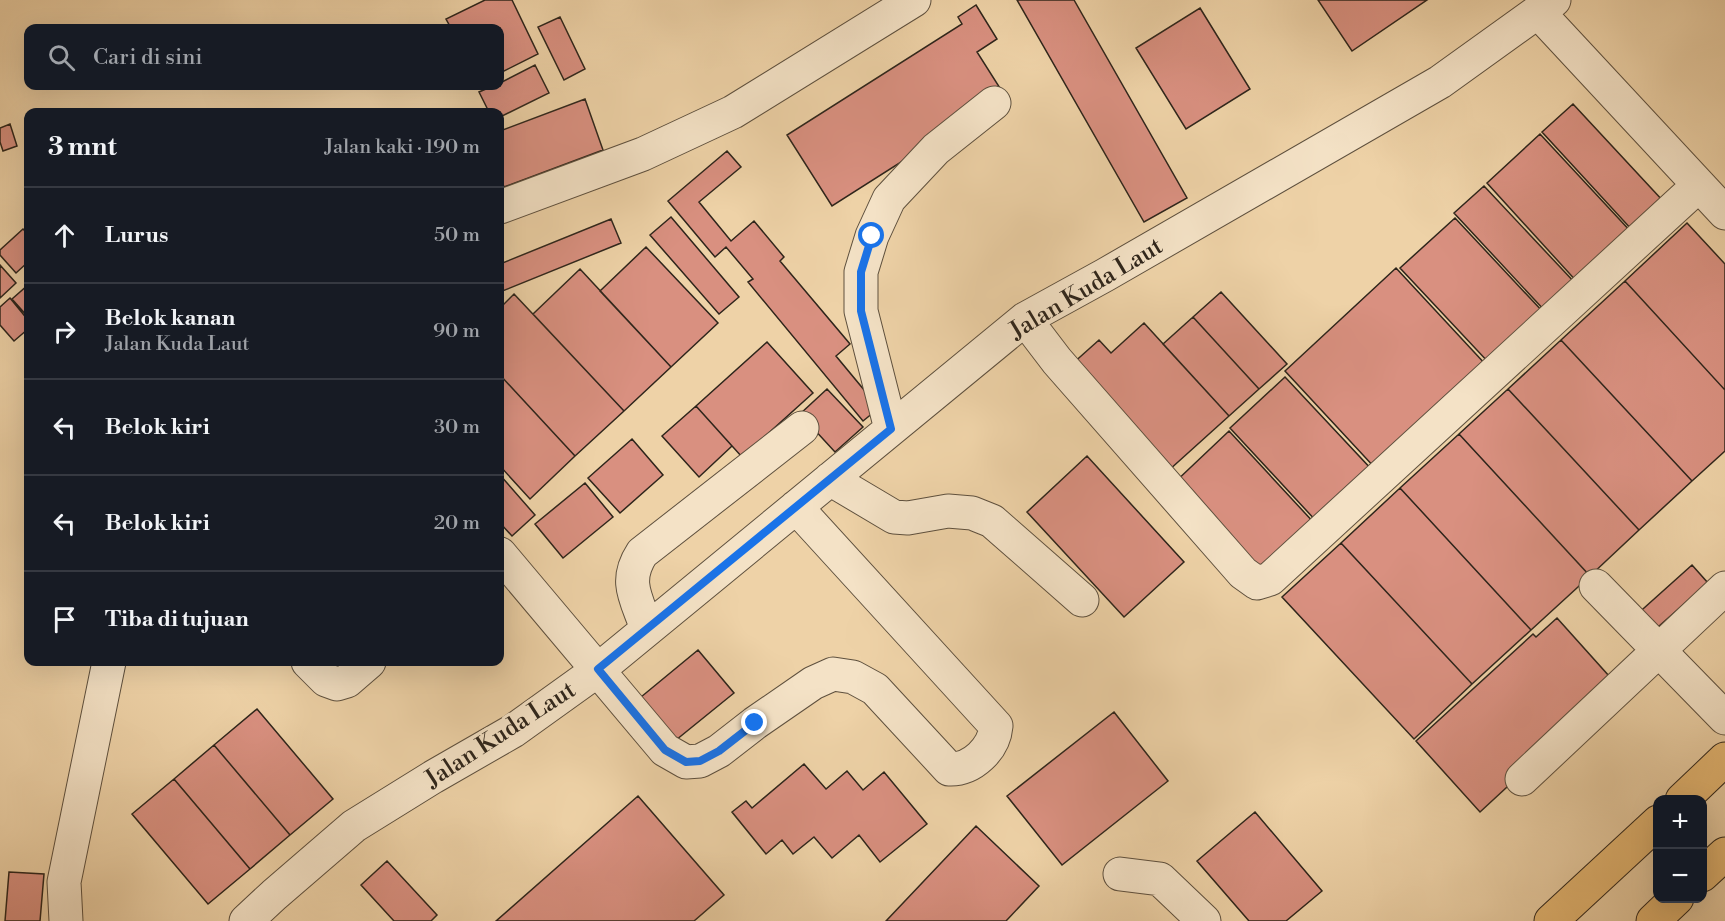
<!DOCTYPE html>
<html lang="id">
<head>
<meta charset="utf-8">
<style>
	:root { --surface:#171b24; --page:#20242c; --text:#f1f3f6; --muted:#9ea1a6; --line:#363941 }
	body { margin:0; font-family:"Libre Bodoni",serif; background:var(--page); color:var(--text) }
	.controls { position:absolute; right:18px; bottom:18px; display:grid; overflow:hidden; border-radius:12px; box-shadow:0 6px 24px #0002 }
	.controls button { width:54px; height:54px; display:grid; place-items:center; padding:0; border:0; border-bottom:2px solid var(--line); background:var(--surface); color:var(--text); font:30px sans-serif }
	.stop { position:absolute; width:18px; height:18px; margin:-14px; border:4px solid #1a73e8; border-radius:50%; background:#fff }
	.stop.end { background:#1a73e8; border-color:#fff; box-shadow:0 2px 6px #0008 }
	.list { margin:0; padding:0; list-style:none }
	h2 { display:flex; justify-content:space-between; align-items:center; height:78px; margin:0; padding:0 24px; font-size:26px }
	h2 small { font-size:20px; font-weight:400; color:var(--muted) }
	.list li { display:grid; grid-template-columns:39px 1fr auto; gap:18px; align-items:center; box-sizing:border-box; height:96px; padding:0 24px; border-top:2px solid var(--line) }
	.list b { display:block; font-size:22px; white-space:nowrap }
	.list p { margin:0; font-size:20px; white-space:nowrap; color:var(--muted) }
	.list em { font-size:20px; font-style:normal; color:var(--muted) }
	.icon { flex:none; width:33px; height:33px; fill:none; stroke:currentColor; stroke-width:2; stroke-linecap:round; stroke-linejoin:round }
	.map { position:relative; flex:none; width:1725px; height:921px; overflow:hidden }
	.search { position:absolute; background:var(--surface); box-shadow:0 6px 24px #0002; left:24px; top:24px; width:480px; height:66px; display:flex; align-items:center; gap:15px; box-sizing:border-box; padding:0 21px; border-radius:12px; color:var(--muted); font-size:22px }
	.panel { position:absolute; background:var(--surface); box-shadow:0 6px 24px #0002; left:24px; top:108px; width:480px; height:558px; border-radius:12px }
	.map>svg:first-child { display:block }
	.building { fill:#d99080; stroke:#2e251b; stroke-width:1.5 }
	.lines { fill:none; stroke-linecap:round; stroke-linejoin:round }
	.minor-casing { stroke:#5e503e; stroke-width:35 }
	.major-casing { stroke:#2e251b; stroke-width:35 }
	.minor { stroke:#f4e2c6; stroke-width:33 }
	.major { stroke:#e7b974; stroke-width:33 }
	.route { stroke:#1a73e8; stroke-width:8 }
	.labels { text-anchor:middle; stroke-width:6; stroke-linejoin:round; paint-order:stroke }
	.street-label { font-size:24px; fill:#2e251b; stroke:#f4e2c6 }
</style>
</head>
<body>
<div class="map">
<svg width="1725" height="921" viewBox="0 0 1725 921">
	<rect width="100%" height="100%" fill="#eed2a7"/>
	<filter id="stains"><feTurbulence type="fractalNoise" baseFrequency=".00333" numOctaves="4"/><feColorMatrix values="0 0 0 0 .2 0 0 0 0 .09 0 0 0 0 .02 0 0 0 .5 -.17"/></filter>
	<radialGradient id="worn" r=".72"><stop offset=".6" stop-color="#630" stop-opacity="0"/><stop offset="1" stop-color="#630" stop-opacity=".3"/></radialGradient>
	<path class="building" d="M485,0H512L538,54L500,73V28H451L446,19Z
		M1017,0H1074L1187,198L1144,222Z
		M1318,0H1427L1352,51Z
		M976,5L997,39L977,52L1005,96L832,206L787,135L962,24L958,17Z
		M1200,8L1250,89L1186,129L1136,48Z
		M560,17L585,69L564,80L538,27Z
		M535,65L549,93L500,117V112H489L479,92L493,86H500V83Z
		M585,99L603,150L504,187L500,175V131Z
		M1573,104L1664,202L1633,231L1542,132Z
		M10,124L17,146L3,151L0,142V128Z
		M1540,134L1633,234L1579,284L1487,183Z
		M727,151L741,167L699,202L731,241L754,221L784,257L780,261L850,344L836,356L879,408L863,421L748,282L753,279L726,247L715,257L668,201Z
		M1484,186L1576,284L1546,312L1454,213Z
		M671,217L739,297L719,314L650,235Z
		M1455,218L1544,313L1490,364L1400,268Z
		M611,219L621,243L500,292V264Z
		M1687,223L1725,264V390L1625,281Z
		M23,229L28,234V262L16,273L0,255V250Z
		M646,247L718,323L671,367L600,291Z
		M0,265L16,283L0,298Z
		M1396,268L1487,366L1376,469L1285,371Z
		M580,269L671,367L624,411L533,314Z
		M1625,281L1725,390V451L1692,481L1561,340Z
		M28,285V317L12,299Z
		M1221,292L1287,364L1259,389L1193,317Z
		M514,294L624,411L575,456L500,375V308Z
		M10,298L28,320V329L14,341L0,325V307Z
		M1193,317L1259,389L1229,416L1163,344Z
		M1144,323L1229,416L1168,471L1071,365L1099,340L1111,353Z
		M1561,340L1692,481L1639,530L1508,389Z
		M767,342L813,393L742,457L696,406Z
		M500,375L575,456L530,499L500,466Z
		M1285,377L1374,472L1318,523L1230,428Z
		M827,389L863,427L835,452L800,414Z
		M1508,389L1639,530L1590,576L1459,434Z
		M696,406L732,446L699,477L662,436Z
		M1229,431L1316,525L1259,578L1172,485Z
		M1459,434L1590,576L1531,630L1400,488Z
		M632,439L663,475L620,513L588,478Z
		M1087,456L1184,562L1124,617L1027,512Z
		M500,475L535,515L512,536L500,523Z
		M585,483L613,517L563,558L535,524Z
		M1400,488L1531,630L1472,684L1341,543Z
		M1341,543L1472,684L1414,739L1282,597Z
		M1692,565L1708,583L1650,634L1634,617Z
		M1557,618L1609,676L1597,704L1480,812L1416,741L1533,634L1536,637Z
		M698,650L734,693L676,740L641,697Z
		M257,709L333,799L290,835L214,745Z
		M1114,712L1168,781L1062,865L1007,796Z
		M214,745L290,835L250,869L174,779Z
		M804,764L826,789L847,771L863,790L884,772L927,824L880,862L859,835L832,858L814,837L793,854L782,840L766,854L732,812L746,801L752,808Z
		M174,779L250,869L208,904L132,814Z
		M638,796L724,895L694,921H496Z
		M1255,812L1322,891L1286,921H1249L1197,861Z
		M976,826L1039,886L1006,921H886Z
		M387,861L437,915L431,921H394L361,885Z
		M9,872L44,874L40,921H5Z"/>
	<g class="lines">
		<defs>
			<path id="minor" d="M1539,13L1725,213
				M500,207L643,154L733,112L914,0
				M1025,319L1057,361L1243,573L1257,583L1270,579L1699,185
				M891,429L861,311V272L872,236L889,199L936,149L994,103
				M830,479L894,517L908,518L948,511L972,513L992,521L1082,600
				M500,554L665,750L686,762L700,761L719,751L755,723L813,683L833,674L853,677L875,689L949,769C972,770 994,749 996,726L796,507
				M1596,586L1725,718
				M647,629C637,599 623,582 642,553L802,428
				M308,662L326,680L337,684L347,681L369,662
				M1522,779L1725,588
				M1120,874L1160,879L1204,921
				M66,921L64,882L109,662
				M246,921L274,895L354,826L433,777L513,731L598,670L1025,319L1105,275L1440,82L1554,0"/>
			<path id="major" d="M1682,800L1725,759
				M1702,875L1725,854
				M1551,921L1658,822
				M1653,921L1677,898"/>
		</defs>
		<use href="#minor" class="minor-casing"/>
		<use href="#major" class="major-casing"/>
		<use href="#minor" class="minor"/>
		<use href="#major" class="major"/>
	</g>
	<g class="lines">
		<path class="route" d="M755,723L719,751L700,761L686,762L665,750L598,669L891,429L861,311V272L872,236"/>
	</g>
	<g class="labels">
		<g class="street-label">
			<text transform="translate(1086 288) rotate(-31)" y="8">Jalan Kuda Laut</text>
			<text transform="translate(500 734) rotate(-33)" y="8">Jalan Kuda Laut</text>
		</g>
	</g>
	<rect width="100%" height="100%" filter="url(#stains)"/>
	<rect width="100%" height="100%" fill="url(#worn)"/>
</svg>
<div class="controls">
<button>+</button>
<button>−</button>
</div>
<div class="stop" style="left:872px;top:236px"></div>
<div class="stop end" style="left:755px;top:723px"></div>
<div class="search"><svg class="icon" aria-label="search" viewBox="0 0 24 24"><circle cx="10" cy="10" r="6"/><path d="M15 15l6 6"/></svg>Cari di sini</div>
<section class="panel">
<h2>3 mnt<small>Jalan kaki · 190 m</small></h2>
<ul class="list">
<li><svg class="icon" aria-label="ahead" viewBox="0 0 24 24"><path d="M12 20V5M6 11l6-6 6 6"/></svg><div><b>Lurus</b></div><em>50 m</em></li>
<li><svg class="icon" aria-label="right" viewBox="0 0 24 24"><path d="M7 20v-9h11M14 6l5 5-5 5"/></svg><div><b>Belok kanan</b><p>Jalan Kuda Laut</p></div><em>90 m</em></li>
<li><svg class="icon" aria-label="left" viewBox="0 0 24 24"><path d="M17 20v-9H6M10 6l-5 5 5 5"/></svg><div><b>Belok kiri</b></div><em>30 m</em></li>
<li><svg class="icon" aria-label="left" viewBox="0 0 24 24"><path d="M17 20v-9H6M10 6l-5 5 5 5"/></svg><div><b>Belok kiri</b></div><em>20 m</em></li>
<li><svg class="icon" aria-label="arrive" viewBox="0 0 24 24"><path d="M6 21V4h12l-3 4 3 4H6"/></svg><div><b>Tiba di tujuan</b></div></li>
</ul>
</section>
</div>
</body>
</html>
